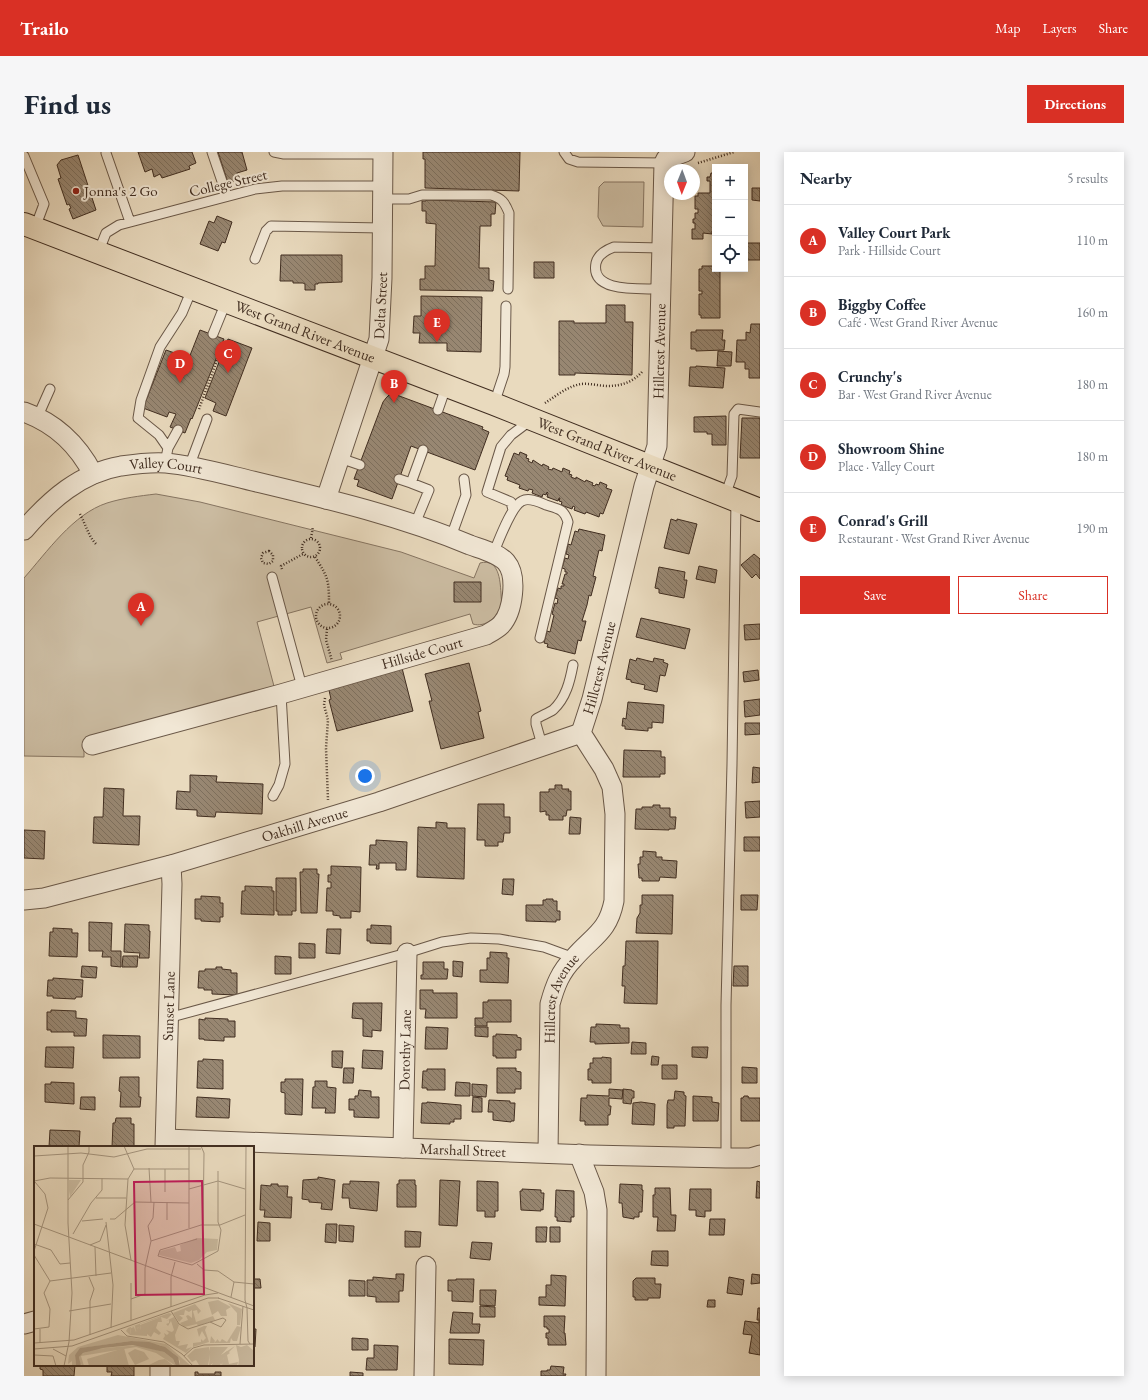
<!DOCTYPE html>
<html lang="en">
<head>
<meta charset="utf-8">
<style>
	:root { --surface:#fff; --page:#f6f6f7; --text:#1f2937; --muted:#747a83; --line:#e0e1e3; --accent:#d93025 }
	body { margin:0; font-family:"EB Garamond",serif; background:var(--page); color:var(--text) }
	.controls { position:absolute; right:12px; top:12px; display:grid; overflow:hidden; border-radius:0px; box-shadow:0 2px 10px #0003 }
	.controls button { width:36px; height:36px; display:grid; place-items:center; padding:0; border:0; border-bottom:1px solid var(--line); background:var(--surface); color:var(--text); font:20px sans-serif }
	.compass { position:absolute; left:640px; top:12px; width:36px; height:36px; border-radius:50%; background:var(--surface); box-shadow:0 2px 10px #0003; rotate:181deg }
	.you { position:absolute; left:341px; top:624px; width:14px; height:14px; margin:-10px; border:3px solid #fff; border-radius:50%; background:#1a73e8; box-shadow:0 0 0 6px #1a73e833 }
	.badge { display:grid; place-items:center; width:26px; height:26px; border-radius:50%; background:var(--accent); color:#fff; font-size:13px; font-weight:700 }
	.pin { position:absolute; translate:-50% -33px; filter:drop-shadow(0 1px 2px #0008) }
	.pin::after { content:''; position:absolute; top:21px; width:14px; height:12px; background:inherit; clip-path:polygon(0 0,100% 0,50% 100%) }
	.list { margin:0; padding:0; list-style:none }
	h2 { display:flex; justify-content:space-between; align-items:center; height:52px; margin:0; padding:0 16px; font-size:17px }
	h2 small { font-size:13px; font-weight:400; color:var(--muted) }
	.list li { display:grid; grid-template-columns:26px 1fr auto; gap:12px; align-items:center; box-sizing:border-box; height:72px; padding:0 16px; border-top:1px solid var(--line) }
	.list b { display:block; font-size:15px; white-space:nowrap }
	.list p { margin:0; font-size:13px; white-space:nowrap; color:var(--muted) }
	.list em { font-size:13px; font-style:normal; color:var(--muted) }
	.actions { display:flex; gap:8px; padding:12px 16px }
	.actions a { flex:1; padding:9px 0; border:1px solid var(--accent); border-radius:0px; text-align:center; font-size:14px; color:var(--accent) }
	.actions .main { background:var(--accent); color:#fff }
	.icon { flex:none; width:22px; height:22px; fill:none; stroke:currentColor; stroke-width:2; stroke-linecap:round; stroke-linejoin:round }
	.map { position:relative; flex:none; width:736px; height:1224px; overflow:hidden; border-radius:0px }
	header { display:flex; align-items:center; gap:24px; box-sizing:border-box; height:56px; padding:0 20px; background:var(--accent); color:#fff }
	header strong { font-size:19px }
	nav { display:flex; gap:22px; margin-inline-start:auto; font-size:14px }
	.intro { display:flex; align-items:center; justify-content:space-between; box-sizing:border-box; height:96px; padding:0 24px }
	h1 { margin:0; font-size:28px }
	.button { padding:10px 18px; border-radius:0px; background:var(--accent); color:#fff; font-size:14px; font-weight:700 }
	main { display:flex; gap:24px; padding:0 24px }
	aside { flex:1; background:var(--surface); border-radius:0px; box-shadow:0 2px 10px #0003 }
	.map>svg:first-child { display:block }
	.green { fill:#ccbda3; stroke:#867562 }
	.building { fill:url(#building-back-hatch); stroke:#402d20 }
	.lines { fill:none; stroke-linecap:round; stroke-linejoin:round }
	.service-casing { stroke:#6a5848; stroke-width:11 }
	.minor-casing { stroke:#6a5848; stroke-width:21 }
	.primary-casing { stroke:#402d20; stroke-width:24 }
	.path { stroke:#402d20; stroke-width:2.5; stroke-dasharray:1 2; stroke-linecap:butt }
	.service { stroke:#f1e7d5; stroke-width:9 }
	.minor { stroke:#f1e7d5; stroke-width:19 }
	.primary { stroke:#e9dabe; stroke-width:22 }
	.poi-dot { fill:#8f2418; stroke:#f1e7d5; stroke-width:1.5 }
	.labels { text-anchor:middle; stroke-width:4; stroke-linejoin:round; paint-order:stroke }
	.street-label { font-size:15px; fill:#402d20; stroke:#f1e7d5 }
	.poi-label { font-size:15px; fill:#402d20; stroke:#f1e7d5; text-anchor:start }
	.inset-road { fill:none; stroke:#a5957f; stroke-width:1 }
	.view { fill:#c2185b; fill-opacity:0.15; stroke:#c2185b; stroke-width:2 }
	.inset-edge { fill:none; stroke:#402d20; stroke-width:2 }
</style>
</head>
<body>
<header>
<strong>Trailo</strong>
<nav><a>Map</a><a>Layers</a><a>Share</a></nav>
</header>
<div class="intro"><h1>Find us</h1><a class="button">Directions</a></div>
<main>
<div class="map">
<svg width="736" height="1224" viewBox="0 0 736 1224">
	<defs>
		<pattern id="building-back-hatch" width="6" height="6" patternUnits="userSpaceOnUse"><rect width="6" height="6" fill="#988772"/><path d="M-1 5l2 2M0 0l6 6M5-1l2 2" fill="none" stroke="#7d6f5d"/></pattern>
	</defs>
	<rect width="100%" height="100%" fill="#e9dabe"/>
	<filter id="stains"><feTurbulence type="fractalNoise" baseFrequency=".005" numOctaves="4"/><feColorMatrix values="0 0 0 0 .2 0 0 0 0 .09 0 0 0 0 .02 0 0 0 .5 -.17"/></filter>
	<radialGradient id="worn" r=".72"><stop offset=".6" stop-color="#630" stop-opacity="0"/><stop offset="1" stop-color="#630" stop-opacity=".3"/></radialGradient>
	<path class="green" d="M580,30H620L619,75L579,74L574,65L575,35Z
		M132,342L176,350L377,400L450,426L456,411C475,406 476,428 477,441C477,445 478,450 477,453C474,465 461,476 449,472L446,462L316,501L318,507L303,511L287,455L233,470L251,538L60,589V605L0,604V426C23,400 49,362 83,351C99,346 115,344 132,342Z"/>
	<path class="building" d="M114,0H168L172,11L165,14L166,17L138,26L136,22L130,25L128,17L121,20Z
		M194,0H218L223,18L213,21L215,27L204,31Z
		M399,0H496L495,39L401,36V7H399Z
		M54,3L72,58L49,67L45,57L47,56L45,52L43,53L34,27L37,26L33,13L37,8Z
		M687,21H691V79H688V82L679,81V87H668V77H671V71H669V67H671V61H674V57H671V44H674V41H686V29H683V25H686Z
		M728,36H736V49L728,48Z
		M402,48L472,50L471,62H467V74H456L455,116H465V128L470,129L469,139L396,138V127H401V114H411L412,72L402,71V59H398V49H402Z
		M193,64L208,70L201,91L198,90L194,99L176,92L185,69L190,71Z
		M721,91H736V108H721Z
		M257,103H318V130L294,131V132H291V138H281V132L279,131H269V129H256Z
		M510,110H530V126H510Z
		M678,114H691V117H696V166H677V163H675V142H678V139H675V117H678Z
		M397,144L458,145L457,200L423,199V191H395L396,181H389L390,164H397Z
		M582,153H601V170H609L608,223L551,221V223H535V169H550V171H582Z
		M727,172H736V226H725V217H721V210H712L713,188H722V180L726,181Z
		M176,178L200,187L168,267L167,266L161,281L146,275L152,262L145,260L143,265L119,256L142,198L165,206Z
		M672,178H699L698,188H701L700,198L672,199V197H667V180H672Z
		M204,187L228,196L202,264L189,259L192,251L181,246Z
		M694,199L708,200L707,214H693Z
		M672,214L701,216L699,236L665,234L666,215H672Z
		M370,242L459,275L458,277L465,280L451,318L387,294L368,347L333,334L335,328L330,327L359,250L362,246L365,243Z
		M702,264V293H688V282H683V280H670V265Z
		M718,266H736V306H716Z
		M496,300L503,303L502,306L505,307L504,309L508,311L509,308L518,314L519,312L525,315L524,317L528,318L529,316L538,320L539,316L546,319L545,322L548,323L547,325L552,327V325L561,330L562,328L569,331L568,333L571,334L572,332L575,333L576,330L583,333L582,336L588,338L579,362L576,361L575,365L562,360L561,362L550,358L551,355L549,354L548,357L537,353L538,350L535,349L536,346H535L534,349L523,345L524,341L523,340L522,343L519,342L518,345L508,341L509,338L505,337L504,339L495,336L496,333L483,328L484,325L481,324L490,301L495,303Z
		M647,367L653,369V367L673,372L665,402L640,396Z
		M555,377L581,383L578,399L575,398L569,424L572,425L567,444L565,443L563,453L558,469H562L557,489L554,488L551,502L523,495L524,492L520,491L523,479L526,480L530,463L528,462L531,451L533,452L534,447L531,446L534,436L537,437V434H540V432H538L541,422H543V420H541V417L538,416L541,406L544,407L545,403L542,402L544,392L547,393L551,379L554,380Z
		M730,402L736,407V427L732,422L728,426L717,413Z
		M675,414L693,418L691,431L672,427Z
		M635,415L661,420L660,428H663L660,446L635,441V437L631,436Z
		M430,430H457V450H430Z
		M617,466L666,477L661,497L612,485Z
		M736,472V487L721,488L720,473Z
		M613,506L629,510L630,506L640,508L639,510L644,512L641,524L636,523L633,540L620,537L621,533L607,530V528L602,527L606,507L612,509Z
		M445,511L457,559L454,560L460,586L417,597L405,549H408L401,522Z
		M378,516L389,559L313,579L305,548L307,547L304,534Z
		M734,518L735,528L720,530L719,520Z
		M736,547V563L721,565L720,549Z
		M604,550L640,553L639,571L628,570V576H624V579L601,577V574H598L599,566L602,567Z
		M721,571H736V582L721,583Z
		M600,598L637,599V605H641V622H636V625H599Z
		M729,615L736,616V630L728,631Z
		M166,623L193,624L192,630L239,632L238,662L192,660L191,665L173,664V658L152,657L153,639L166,640Z
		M531,633H538V637H545L544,639H547V658H543L542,664H539V668H525V663H522V659L516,660V640H525V637H531Z
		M80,636L100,637L99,664H116L115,693L69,691L70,665H79Z
		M736,649V665L722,666L721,650Z
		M454,652H480V665H486V681H480L479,690H474V694H461V688H453Z
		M629,653H636V656H646V665H652L651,677H645V678L611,677L612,657H618V655H629Z
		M546,665L557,666L556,682H545Z
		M412,670L423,671V676H441L440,727L393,725L394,675L412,676Z
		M0,678L21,679L20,707L0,706Z
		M720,685H736V699H720Z
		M352,688L383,690L382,718H372V711H355V717H352L353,713H345L346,693H352Z
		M619,699L632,700V705H638V708L653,709L652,726L636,725L635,729H618V726H615L614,712H616V705H619Z
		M307,714L337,715L336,760L327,759V766H316V764L309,763V759H302L303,736H307V730H304V723H307Z
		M279,717H293V722H295L293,761H277L276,720H279Z
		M252,726H272V759H268V763H254V759H252Z
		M479,727H490L489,743L478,742Z
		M221,734L248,735V739H250V763L217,762L218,739H221Z
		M618,743H649L648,782L612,781L613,766L616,761V753H618Z
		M717,743H734L733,758H717Z
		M177,744L196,745V751H199V765H196V770L177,769V767H171V747H177Z
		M522,747H529V749H533V759H536V768H532V770L502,769V753H519V748H522Z
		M65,770L88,771L87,799H97V815L87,814V805H78L79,799H65Z
		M101,772L125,773V779H126L125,806H115L116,801L100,800Z
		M347,773L367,774V792L346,791V789H343V777H347Z
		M29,776L48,777V781H54L53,805L25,804L26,780H29Z
		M303,777H317L316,802L302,801Z
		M602,789H634L633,852L600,851L601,834H598L599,814H601Z
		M275,791L291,792V806H275Z
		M466,800L483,801V806H485L484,831L456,830V818H463V806H466Z
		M99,804H114L113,815H98Z
		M251,804L267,805V822H251Z
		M429,809L439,810L438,825L429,824Z
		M399,810H420V817H424L423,827H397V823H399Z
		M58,814L73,815L72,826L57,825Z
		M710,814H724V834H709Z
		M192,815H198V817L207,818V821H213V843L188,842V838H180V836H174L175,819H181V817H192Z
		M29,826L59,828L58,845H52L51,847L29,846V844H23L24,828H29Z
		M396,838H409V841H433V866H401L402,857H396Z
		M464,848H487V870H463V874H451V866H459V850H464Z
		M329,851H358L357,879L348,878V885L339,884V867L328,866Z
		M27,858L52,859V866L63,867L62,884H50V880H27V878H23V860H27Z
		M181,866L204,867V869H211V885H200V889L180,888V887H175V867L181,868Z
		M572,872L596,873V876H605V891L571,892V890H566L567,875H572Z
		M402,875L424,876L423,897H401Z
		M451,875H464V885L451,884Z
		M472,882L493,883V885L497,886V898H492V906H472V904H469V884H472Z
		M79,883L116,884V906H79Z
		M608,890L622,891V902H607Z
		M22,895H50L49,916L21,915Z
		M668,895H684L683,906L668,905Z
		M339,898L359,899L358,917L338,916Z
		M308,899H319L318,916L308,915Z
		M628,904L635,905L634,913H627Z
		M578,905L587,906V931H568V928H564V917H566V911H569V906H578Z
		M179,907L199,908V937L173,936L174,909H179Z
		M638,913H653V927H638Z
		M718,915L733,916V931H718Z
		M320,916H330L329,931H319Z
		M473,916H492V919L497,920V937H491V941H473Z
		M403,917H421V938H403V936H398L399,919H403Z
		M96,925H115V945H117L116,955H96L97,940L95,939Z
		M261,927H279L278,963L261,962V941L257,940V930H261Z
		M291,929H303V935L312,936L311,961H301L302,956H288L289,935H291Z
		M27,930L50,931V952L21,950V932H27Z
		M432,930L446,931V944H431Z
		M448,932L463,933L462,945L448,944Z
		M585,937L599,938L598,947L585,946V954H587L586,963H584V973H561V969H556L557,946H563V943L585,944Z
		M599,937L608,938V939H610V946H608L607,952L599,951Z
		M335,938L347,939V945H355V966L330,965V958H325V947H331V944H334Z
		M651,939L660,940V943L662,944L661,974H650V976H643V953L644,948H650Z
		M669,944L688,945V950L695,951L694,969H669Z
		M720,944H724L725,946H736V969H717V946H719Z
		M57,945H71V958L56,957Z
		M173,945L206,947L205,966L172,965Z
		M449,945L458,946V960H448Z
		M465,948L486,949V951H491L490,969H487V970L469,968V960H464Z
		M403,950L437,953V967H430V970H426V972L397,971L398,951H403Z
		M617,950L631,952L630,973L608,972L609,951Z
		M92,966H107V972H110V995H88L89,971H91Z
		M26,978L56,979L55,995H25Z
		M294,1025L311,1028L308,1058L297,1057L298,1051L285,1050V1048L278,1047L279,1028L294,1027Z
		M375,1028H391V1033H392V1055H373V1032H375Z
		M416,1028L436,1029L433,1074L415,1073Z
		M326,1029L355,1030L353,1059L326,1056L325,1046H318L319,1032H326Z
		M453,1029L474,1030V1059H471V1065H461V1059H453Z
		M733,1029L736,1030V1046H732Z
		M247,1032H254V1034H264L263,1045H268L267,1066L240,1065L241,1058H236L237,1033L247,1034Z
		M596,1032L618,1033V1038H619L618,1060H615V1065H610V1067L599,1065L598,1051H595Z
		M631,1036H646L647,1063H652L651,1079H633L634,1065H629V1043H631Z
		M498,1037L517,1038V1041H520L519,1058L517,1057V1059L497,1058L496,1039H498Z
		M666,1037H687V1059H681V1065L672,1064V1058H665Z
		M532,1038L550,1039V1065H547V1070L533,1069V1065H531Z
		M686,1067H701L700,1083H685Z
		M234,1070L246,1071V1089H233Z
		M302,1072H313L312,1091L301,1090Z
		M315,1073L330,1074L329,1090L315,1089Z
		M512,1075H523L522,1090H512Z
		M526,1075H536V1090H526Z
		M381,1079L397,1080L396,1095H381Z
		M448,1090L468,1091L466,1108L446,1106Z
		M628,1099H644V1114L627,1113Z
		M372,1122H380L379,1139H375V1150H352V1145L343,1144V1128H349V1125L372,1127Z
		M728,1122L736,1123V1131L727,1132Z
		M527,1123L542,1124L541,1154L515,1153V1145H522V1133H527Z
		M705,1125L720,1128L718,1143L703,1141Z
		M612,1126H631V1132H637L636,1146H624V1148H611V1145H609V1129Z
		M229,1127H236L237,1136H230Z
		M432,1127H450L449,1150L428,1149V1139H424V1128H432Z
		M325,1128L341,1129V1144H325Z
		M456,1138H472L471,1154L456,1153Z
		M684,1148H691V1155H683Z
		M456,1154L471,1155V1165H456Z
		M734,1156H736V1203L725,1201L728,1183L719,1182L721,1169L735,1171V1168H733Z
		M429,1160L449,1161L448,1172H456L455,1181H426Z
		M520,1164H541L540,1181H541L542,1193H524V1186H522V1181H525V1177H523V1175H520Z
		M229,1177H232L231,1195L229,1194Z
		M328,1186L344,1187V1198H328Z
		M425,1187L460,1188L459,1213L425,1212Z
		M350,1193L374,1194L373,1218H342L343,1206H350Z
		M16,1213H51L50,1224H19V1218L16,1217Z
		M83,1213H110V1224H87L88,1220H83Z
		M527,1214L540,1215L539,1222H542L541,1224H517V1219H523V1218H526Z
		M171,1220H174V1222H191V1220H197V1224H171Z
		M326,1220L339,1221V1224H326Z"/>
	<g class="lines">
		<defs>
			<path id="service" d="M188,0L203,44
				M250,0L260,2H359
				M540,0L545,7L554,10L640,11
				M82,1L106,70
				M0,4L20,52L11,76
				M359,47H385L398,43H467C478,46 481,51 485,61L484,137
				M74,101L82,81L95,73L231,37L258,34H359
				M231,107L242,79L247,74L358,76
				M637,137C618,136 566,142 572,111C574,102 582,98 590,95L638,96
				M189,182L202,150
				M470,252L480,222L481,215L482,154
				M414,258L422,235
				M14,264L26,237
				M144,296L154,278
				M316,306L336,313
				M141,311L144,296L135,283L114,266L117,248L136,195L158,161L168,137
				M165,315L183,267
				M375,327L387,331
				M701,344L708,324L710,262L714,257L736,260
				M489,358L487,350L463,340L477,295L487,283L507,268
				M391,372L405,338L387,331L399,298
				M427,385L442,343L440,327
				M469,402C474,391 487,354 498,349C505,345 515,350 522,353C535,357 540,357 544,370L516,486
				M248,425L278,535
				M518,593L512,572V567C517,564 524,561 529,558C542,546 546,529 549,513
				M249,644L255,633L261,612L257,542
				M144,866L383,801L418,790L447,786L475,787L520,795L550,806
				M702,1006V853L708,612L712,348"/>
			<g id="minor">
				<path d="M0,260C31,271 54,293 69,322"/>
				<path id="s1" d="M302,347L355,187L358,126L359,0"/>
				<path id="s2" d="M0,378C26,348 56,321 97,314C111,312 128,310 142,311C174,314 206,324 237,331C308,348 379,365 446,393C457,397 474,401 482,410C494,424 489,460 477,473C473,477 467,480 462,483L257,542L68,593"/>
				<path id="s3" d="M0,748L20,746L147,713L355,650L557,581"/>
				<path id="s4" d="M142,987L566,1003L702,1006H726L736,1003"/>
				<path id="s5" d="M141,995L148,732L147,713"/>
				<path id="s6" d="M379,996L383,801"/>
				<path id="s7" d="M524,1001L526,852C531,834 536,820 550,806C569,784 584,780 590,749L591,662L588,635L580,617L557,581L568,547L620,334L633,294L640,11L642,7L661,0"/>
				<path d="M555,1002L570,1040L573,1058L572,1224"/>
				<path d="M0,1172L11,1169"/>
				<path d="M136,1224V1213"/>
				<path d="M400,1224L402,1114"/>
			</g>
			<g id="primary">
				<path id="s8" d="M0,72L470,252L736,358"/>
			</g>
		</defs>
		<use href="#service" class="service-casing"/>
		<use href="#minor" class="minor-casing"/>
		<use href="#primary" class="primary-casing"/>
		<path class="path" d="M674,11L710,0
			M521,251C532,244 544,234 557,232C566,231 575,234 584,234C597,234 609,230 618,220
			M175,257L200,189
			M56,362C62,373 64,384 73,393
			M287,386L289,375
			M278 396a9 9 0 1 1 18 0a9 9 0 1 1-18 0Z
			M245,399L249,403V409L245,412L239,411L237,406L239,401Z
			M291,405C304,425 305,428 305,452
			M258,417L257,414L279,402
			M292 464a12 12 0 1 1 24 0a12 12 0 1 1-24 0Z
			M303,477L302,488L308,509
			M301,546L300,553L304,568L302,596L304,648"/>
		<use href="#service" class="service"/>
		<use href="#minor" class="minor"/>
		<use href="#primary" class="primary"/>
	</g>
	<circle class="poi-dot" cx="52" cy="39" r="4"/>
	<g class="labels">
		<g class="street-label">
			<text transform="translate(204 31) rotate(-13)" y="5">College Street</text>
			<text dy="5" stroke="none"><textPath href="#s1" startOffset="202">Delta Street</textPath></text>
			<text dy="5" stroke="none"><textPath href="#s8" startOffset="301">West Grand River Avenue</textPath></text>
			<text dy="5" stroke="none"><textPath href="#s7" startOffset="841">Hillcrest Avenue</textPath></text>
			<text dy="5" stroke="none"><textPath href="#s8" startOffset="625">West Grand River Avenue</textPath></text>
			<text dy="5" stroke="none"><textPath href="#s2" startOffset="164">Valley Court</textPath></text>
			<text transform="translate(398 501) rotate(-16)" y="5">Hillside Court</text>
			<text dy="5" stroke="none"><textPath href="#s7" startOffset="517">Hillcrest Avenue</textPath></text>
			<text dy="5" stroke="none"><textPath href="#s3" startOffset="291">Oakhill Avenue</textPath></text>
			<text dy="5" stroke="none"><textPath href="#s7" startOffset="157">Hillcrest Avenue</textPath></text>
			<text dy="5" stroke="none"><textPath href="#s5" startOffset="141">Sunset Lane</textPath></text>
			<text dy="5" stroke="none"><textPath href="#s6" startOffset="98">Dorothy Lane</textPath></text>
			<text dy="5" stroke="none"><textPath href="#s4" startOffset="297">Marshall Street</textPath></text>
		</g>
		<g class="poi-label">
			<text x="60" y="44">Jonna's 2 Go</text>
		</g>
	</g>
	<g transform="translate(10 994)">
		<rect width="220" height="220" fill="#e9dabe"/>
		<path d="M35,34H47L36,51L35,45ZM163,92L184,93L183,104L173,106L165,114L157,117L125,109L126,105L141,101L143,106L147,105L146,99ZM194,157L208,163L206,179H203V167ZM161,158L167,165L164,168L163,164L159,165L162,176L179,170L181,174L164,180L163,178L150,181L146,177L154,174L152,170L154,169L158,172V164L155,166L151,164L150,169H145L149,172L145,176L139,167ZM135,167L138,168L133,173L127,171L106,178L107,185L104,181L102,187L101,180L97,181L96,189L92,185L94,182ZM140,171L145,179L141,189L142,195H146L144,200L154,198L152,203L158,201L152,207L129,193L131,190L130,187L133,189L135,187L132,184L138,186L140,184L137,175L134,180L132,178L135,177V174L132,175ZM170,180H173L171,184L175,196L159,201V197L167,196V193L169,195L172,192L168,185L165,191L163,183ZM203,180L207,181L203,195H199L197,192L196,197H176L177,190L181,195L180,197L183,194V193L186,196L188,193L193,196ZM202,199L207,201L213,199L220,205V220H204L205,214ZM201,200L190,211L188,220L187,217L186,220H177L179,217L175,220L176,208L174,220L165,219L162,214L158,216L153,210L161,203L175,201L176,205V201H194L187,209ZM90,202L95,220H55L53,213ZM101,203L110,206L115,213L101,219L94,207ZM131,213L140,220H113L125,214Z" fill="#ccbda3"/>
		<path d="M184,154L197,161L192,164L193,170H187L184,165L178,169L174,156ZM127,171L128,176H124L122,182L127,187L125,189L120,186L117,191L113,188V190L96,189L97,182L100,181L102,186L104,181L107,184L106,179ZM84,189L132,198L157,220H146V215L139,207L126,199L97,195L48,202L41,209L42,220H38V215L34,218L35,209L44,201ZM104,199L130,206L139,213L142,220L122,207L102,201L47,210L50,220L46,218L45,211L47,208L61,203ZM193,205L196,207L193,209L195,218L204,216L203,220H188L190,208Z" fill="#ccbda3"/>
		<path d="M97,195L115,196L131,201L144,211L146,220H142L139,213L130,206L99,199L69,202L49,207L45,211L47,220H42L41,209L46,202Z" fill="#b09f88"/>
		<path class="inset-road" d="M90,0L100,23L94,33L91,79L97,114M167,0L170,7L169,79M212,0L211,154L213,162M0,10L47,7L80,11L113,3H167M115,22L117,56M100,23H155M131,23V46M0,35L16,32L94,33M155,43L184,35L211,43M62,52H92M34,54L49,36V19L55,6V0M76,73H81L101,56L155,57M133,74V56M48,75L69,73M72,76L79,139L77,182M0,78L220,160M155,82V0M39,88L57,57L68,44V32M163,93L126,104L124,110L158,119L184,105L187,84L184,76V25M117,95L167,79H186L211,69M0,98L17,104L26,118L36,117M56,99L66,95L72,79M61,101L62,130M0,105L14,62L11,48L1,36M0,109L16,135M163,118L170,124L184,125L200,136L220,138M55,131L60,143L56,155V189M16,135L77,127M197,151L200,136M184,152L220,164M97,153L111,148V122L117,95L114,80L119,72L120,56M137,161V131L141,116M213,162L214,195L216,198M35,165L77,158M137,165L145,178L154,183L189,172L192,174L187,181L176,176M97,175V137M0,183L15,181L16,163L10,147L16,135M87,184L93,190L130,196L148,208L159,220M0,197L40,194L171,149L184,147M6,197V183M206,198L209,160M0,203L38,200L174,152H185M19,203L32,210M0,209L19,210L22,220M150,210L159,202L170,199L220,198M30,220L35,196L38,147L34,77V0"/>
		<path class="view" d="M168,35L170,148L102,149L100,36Z"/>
		<rect width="220" height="220" class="inset-edge"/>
	</g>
	<rect width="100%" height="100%" filter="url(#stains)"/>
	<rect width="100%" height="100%" fill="url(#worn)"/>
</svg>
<div class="controls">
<button>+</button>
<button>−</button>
<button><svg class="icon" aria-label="locate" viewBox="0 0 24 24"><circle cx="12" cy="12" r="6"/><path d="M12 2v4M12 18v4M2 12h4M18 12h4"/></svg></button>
</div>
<svg class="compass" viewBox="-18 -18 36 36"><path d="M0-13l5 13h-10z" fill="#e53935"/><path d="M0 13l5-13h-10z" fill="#747a83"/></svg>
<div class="you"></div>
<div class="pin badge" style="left:117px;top:474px">A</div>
<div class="pin badge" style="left:370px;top:251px">B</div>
<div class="pin badge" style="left:204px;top:221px">C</div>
<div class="pin badge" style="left:156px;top:231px">D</div>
<div class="pin badge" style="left:413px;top:190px">E</div>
</div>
<aside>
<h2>Nearby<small>5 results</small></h2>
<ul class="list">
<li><span class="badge">A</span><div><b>Valley Court Park</b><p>Park · Hillside Court</p></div><em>110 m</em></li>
<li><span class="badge">B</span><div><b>Biggby Coffee</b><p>Café · West Grand River Avenue</p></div><em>160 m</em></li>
<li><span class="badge">C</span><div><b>Crunchy's</b><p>Bar · West Grand River Avenue</p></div><em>180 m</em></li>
<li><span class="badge">D</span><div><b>Showroom Shine</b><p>Place · Valley Court</p></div><em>180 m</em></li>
<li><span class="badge">E</span><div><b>Conrad's Grill</b><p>Restaurant · West Grand River Avenue</p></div><em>190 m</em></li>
</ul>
<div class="actions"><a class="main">Save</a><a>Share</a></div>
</aside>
</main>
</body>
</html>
